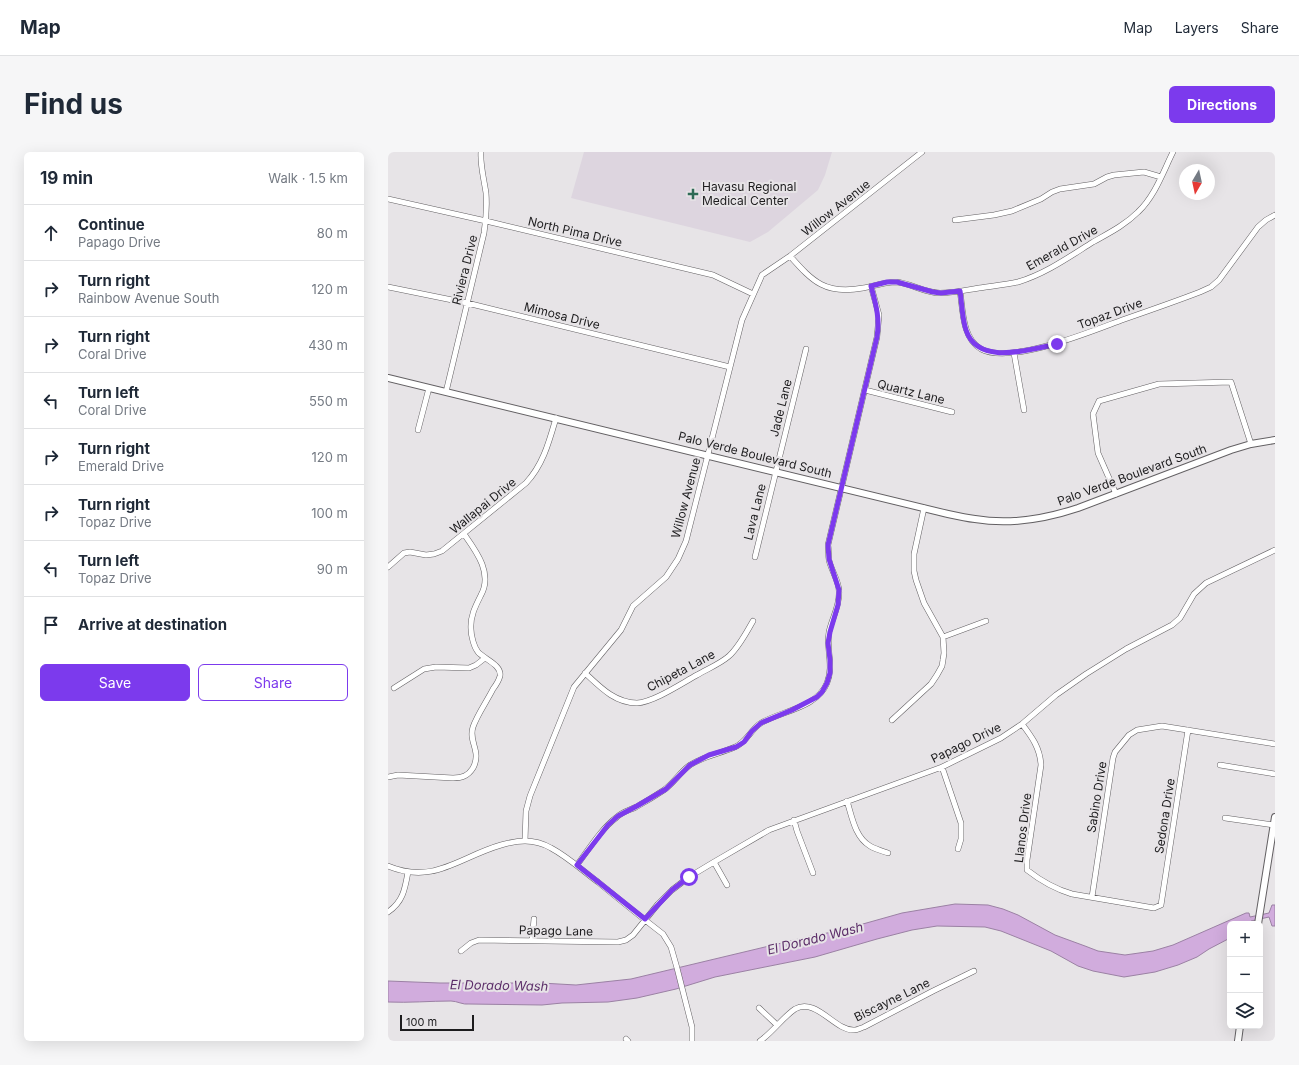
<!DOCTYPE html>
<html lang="en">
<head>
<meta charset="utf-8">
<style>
	:root { --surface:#fff; --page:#f6f6f7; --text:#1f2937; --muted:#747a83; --line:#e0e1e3; --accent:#7c3aed }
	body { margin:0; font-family:Inter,sans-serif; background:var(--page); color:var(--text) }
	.controls { position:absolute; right:12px; bottom:12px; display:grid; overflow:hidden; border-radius:6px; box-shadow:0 4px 16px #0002 }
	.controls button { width:36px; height:36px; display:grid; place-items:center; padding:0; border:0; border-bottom:1px solid var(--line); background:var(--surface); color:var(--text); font:20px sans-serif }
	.compass { position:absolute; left:791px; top:12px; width:36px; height:36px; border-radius:50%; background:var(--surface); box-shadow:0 4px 16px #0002; rotate:189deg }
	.scale { position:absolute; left:12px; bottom:10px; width:74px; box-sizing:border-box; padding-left:4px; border:2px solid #1d1c1e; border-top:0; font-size:11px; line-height:14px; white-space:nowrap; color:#1d1c1e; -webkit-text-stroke:3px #e7e4e7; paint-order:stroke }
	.stop { position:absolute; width:12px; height:12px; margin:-9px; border:3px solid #7c3aed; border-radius:50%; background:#fff }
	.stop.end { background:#7c3aed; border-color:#fff; box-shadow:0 1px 4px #0008 }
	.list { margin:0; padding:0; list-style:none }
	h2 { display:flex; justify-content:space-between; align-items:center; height:52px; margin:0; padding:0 16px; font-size:17px }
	h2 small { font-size:13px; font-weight:400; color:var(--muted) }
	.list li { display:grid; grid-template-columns:26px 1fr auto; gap:12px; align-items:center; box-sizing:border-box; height:56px; padding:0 16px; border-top:1px solid var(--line) }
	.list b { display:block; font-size:15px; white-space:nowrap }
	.list p { margin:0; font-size:13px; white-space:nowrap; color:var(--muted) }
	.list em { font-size:13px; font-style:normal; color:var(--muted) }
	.actions { display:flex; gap:8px; padding:12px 16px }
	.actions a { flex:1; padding:9px 0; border:1px solid var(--accent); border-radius:6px; text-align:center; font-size:14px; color:var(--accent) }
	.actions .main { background:var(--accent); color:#fff }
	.icon { flex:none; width:22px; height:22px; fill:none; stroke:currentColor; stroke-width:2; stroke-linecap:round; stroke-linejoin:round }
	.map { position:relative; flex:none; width:887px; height:889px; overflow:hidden; border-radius:6px }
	header { display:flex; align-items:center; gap:24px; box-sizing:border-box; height:56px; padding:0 20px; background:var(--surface); border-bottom:1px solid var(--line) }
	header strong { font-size:19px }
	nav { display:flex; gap:22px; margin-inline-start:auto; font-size:14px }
	.intro { display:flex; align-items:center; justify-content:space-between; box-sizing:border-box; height:96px; padding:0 24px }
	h1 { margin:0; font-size:28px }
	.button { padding:10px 18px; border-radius:6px; background:var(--accent); color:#fff; font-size:14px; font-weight:700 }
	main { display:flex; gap:24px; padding:0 24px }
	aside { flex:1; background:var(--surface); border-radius:6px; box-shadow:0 4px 16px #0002 }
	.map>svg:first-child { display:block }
	.built { fill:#ddd5df }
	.water { fill:#d1acdd; stroke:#9b81a4 }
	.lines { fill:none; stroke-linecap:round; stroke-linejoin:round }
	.minor-casing { stroke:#636063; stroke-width:6 }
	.major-casing { stroke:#636063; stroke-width:8 }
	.minor { stroke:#fff; stroke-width:5 }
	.major { stroke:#fff; stroke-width:6 }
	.route { stroke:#7c3aed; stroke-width:5 }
	.poi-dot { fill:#2e6b56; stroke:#e7e4e7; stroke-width:1.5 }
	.labels { text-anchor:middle; stroke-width:4; stroke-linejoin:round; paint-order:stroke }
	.poi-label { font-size:12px; fill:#1d1c1e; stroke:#e7e4e7; text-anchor:start }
	.street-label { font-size:12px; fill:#1d1c1e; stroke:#e7e4e7 }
	.water-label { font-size:13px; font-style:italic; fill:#5c2e69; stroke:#e7e4e7 }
</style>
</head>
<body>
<header>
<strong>Map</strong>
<nav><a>Map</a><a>Layers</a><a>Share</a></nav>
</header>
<div class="intro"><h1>Find us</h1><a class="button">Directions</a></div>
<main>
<aside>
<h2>19 min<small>Walk · 1.5 km</small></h2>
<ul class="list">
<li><svg class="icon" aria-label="ahead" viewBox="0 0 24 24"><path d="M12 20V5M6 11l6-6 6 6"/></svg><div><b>Continue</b><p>Papago Drive</p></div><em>80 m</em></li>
<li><svg class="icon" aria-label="right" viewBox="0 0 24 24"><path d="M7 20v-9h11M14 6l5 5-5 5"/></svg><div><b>Turn right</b><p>Rainbow Avenue South</p></div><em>120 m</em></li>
<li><svg class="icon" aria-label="right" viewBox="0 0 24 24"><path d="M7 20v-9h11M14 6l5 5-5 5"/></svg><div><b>Turn right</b><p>Coral Drive</p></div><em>430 m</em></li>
<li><svg class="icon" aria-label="left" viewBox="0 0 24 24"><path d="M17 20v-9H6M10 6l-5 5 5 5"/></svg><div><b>Turn left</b><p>Coral Drive</p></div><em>550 m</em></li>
<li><svg class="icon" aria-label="right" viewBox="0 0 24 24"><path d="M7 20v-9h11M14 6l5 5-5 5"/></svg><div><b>Turn right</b><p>Emerald Drive</p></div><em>120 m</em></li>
<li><svg class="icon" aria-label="right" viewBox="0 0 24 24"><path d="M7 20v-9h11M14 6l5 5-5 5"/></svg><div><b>Turn right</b><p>Topaz Drive</p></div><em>100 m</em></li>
<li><svg class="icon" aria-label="left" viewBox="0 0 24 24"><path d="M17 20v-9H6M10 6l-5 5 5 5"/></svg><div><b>Turn left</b><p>Topaz Drive</p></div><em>90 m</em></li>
<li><svg class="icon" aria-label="arrive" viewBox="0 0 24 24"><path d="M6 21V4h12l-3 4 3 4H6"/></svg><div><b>Arrive at destination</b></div></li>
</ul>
<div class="actions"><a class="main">Save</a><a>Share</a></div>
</aside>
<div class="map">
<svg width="887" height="889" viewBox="0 0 887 889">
	<rect width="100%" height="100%" fill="#e7e4e7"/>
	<path class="built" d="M196,0H444L437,23L430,38L380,80L362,90L183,46Z"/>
	<path class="water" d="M567,752L600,753L615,757L630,763L667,783L697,794L710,799L737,803L765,799L785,793L858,761H861L862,765L881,761L884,753H887V774H884L881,765L863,769V772H842V786L821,797L809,805L790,813L767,820L736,825L705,819L690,814L663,799L613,779L597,775L549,774L524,778L489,787L427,805L327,825L288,837L249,846L220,850L174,851L154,853L81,852C75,853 69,849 63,849C42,849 21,851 0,850V829L52,831H153L188,833L243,827L423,784L450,779L514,761Z"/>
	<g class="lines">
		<defs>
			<path id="minor" d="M0,47L98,69L325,123L365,142
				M567,68L606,63L624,59L653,47L664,40L672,37L706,32L719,25L726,23L756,20L773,25
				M402,104C425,130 438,143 475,136C486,134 497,130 508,130C523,131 536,141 552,141C565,141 578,138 591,136C604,134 617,133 630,130C657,122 681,105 705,90C721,81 737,73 750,60C767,44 775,20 785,0
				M0,135L79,151L342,215
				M572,139C575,158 574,186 593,197C623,213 704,179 734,168C760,159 786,150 812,140L823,135L831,128L870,75L878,68L887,63
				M626,201L636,258
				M477,238L564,260
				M58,240L96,81C98,68 99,54 98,41C96,27 92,13 93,0
				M30,278L41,236
				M728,342L710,301L705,262L711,249L771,232L843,230L863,292
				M367,405L418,197
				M0,415L16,401L22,400L38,403L46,402L54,399L138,331C155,313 161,290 168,266
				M555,485L598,469
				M197,521C212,535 227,551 249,551C266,550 294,531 309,523C319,517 332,512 341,504C351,495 358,481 365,469
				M6,536L36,517L48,515L81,516L88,513L97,506
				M504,568L543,532L549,523L554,514L555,508L556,501L555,485L536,451L528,428L526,419V402L536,356
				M634,572C644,585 652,596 653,613L639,708V718C653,729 667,737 684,742L766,756L773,753L800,578
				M832,613L887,622
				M554,615L573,671V687L570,697
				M0,625L10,623L65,626C74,626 80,624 85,616C94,599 80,590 85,575C89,563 99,549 105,537C108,533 111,528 112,524C114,513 96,507 90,500C86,495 83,484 83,477C82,464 88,453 93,443C105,421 88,399 76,382
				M459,649C464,665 467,685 482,694C487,697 494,699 500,701
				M837,666L886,673
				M406,668L409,679L425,721
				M137,689L138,659L142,644L186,535L233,478L245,454L278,425L290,407L298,389L354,168L374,123L402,104L534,0
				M326,710L339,733
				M189,713C201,697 213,677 229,665C234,660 242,658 248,655C257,650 267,644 276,638C286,631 292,620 302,613C318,603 331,602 347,595C359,590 363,577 373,571C393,559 429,556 439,531C446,514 438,497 441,480C444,466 452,454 451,439C451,429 443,418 441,408C440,403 441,398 440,393L489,185L491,163L483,134
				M0,714C46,733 71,705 113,693C120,691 129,689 137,689C146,689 156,692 163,696C180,705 195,719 210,730C232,748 253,765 275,782L283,795L289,816L304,875V889
				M704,745L725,606L727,600L741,583L749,578L774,574L887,592
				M0,760C15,750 17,737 20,720
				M144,788L146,767
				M73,799L83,791L91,788L230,790L238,788L245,783L270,752L284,738L301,725L326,710L381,678L554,615L613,586L634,572L668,543L698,522L738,497L784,473L792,466L806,442L818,431L887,398
				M371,856L389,873
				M238,887L240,889
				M372,889C385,880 394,866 407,857C428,845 447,879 466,878C469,878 473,876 476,875L545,839L586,819"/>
			<path id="major" d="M0,226L560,362C569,364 578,366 587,367C622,373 657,367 690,356L843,298L863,292L887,288
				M870,772L887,665
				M850,889L852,874"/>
		</defs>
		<use href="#minor" class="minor-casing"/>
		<use href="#major" class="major-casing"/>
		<use href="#minor" class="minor"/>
		<use href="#major" class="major"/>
	</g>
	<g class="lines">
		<path class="route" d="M301,725L284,738L257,767L189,713L220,673L230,664L249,654L278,637L302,613L321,603L348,595L356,590L364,579L373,571L404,558L429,545L434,540L439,531L442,521V508L440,491L442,480L450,453L451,438L441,407L440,393L489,185C492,166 488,153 483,134L499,130H509L545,140L553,141L572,139C574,152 574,166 578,178C590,215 643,197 669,192"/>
	</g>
	<path class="poi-dot" d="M303 36h4v4h4v4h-4v4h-4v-4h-4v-4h4z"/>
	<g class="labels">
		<g class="poi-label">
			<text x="314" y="39">Havasu Regional<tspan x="314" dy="14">Medical Center</tspan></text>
		</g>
		<g class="street-label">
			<text transform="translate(448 56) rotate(-38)" y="4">Willow Avenue</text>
			<text transform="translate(187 80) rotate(13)" y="4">North Pima Drive</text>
			<text transform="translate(674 96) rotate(-29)" y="4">Emerald Drive</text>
			<text transform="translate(77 118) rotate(-76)" y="4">Riviera Drive</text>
			<text transform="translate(722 162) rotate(-20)" y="4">Topaz Drive</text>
			<text transform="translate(174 164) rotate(14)" y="4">Mimosa Drive</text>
			<text transform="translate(523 240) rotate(14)" y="4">Quartz Lane</text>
			<text transform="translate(393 256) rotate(-76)" y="4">Jade Lane</text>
			<text transform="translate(367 303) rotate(14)" y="4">Palo Verde Boulevard South</text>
			<text transform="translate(744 323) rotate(-20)" y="4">Palo Verde Boulevard South</text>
			<text transform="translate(298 346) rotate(-75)" y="4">Willow Avenue</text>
			<text transform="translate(95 354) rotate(-39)" y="4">Wallapai Drive</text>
			<text transform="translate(367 360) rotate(-76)" y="4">Lava Lane</text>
			<text transform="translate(293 519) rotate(-28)" y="4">Chipeta Lane</text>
			<text transform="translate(578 591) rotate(-26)" y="4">Papago Drive</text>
			<text transform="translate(709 645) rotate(-81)" y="4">Sabino Drive</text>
			<text transform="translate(777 664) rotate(-81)" y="4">Sedona Drive</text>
			<text transform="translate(635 676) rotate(-83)" y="4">Llanos Drive</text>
			<text transform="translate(168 779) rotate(1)" y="4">Papago Lane</text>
			<text transform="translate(504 848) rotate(-26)" y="4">Biscayne Lane</text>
		</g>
		<g class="water-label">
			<text transform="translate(427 786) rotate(-14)" y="5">El Dorado Wash</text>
			<text transform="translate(111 833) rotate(1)" y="5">El Dorado Wash</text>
		</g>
	</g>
</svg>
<div class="controls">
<button>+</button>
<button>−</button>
<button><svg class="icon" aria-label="layers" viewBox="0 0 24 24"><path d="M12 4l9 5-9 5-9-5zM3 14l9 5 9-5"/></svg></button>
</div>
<svg class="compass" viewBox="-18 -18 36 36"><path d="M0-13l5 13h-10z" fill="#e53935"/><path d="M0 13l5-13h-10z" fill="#747a83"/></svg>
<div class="scale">100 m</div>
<div class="stop" style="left:301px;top:725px"></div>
<div class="stop end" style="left:669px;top:192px"></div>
</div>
</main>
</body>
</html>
